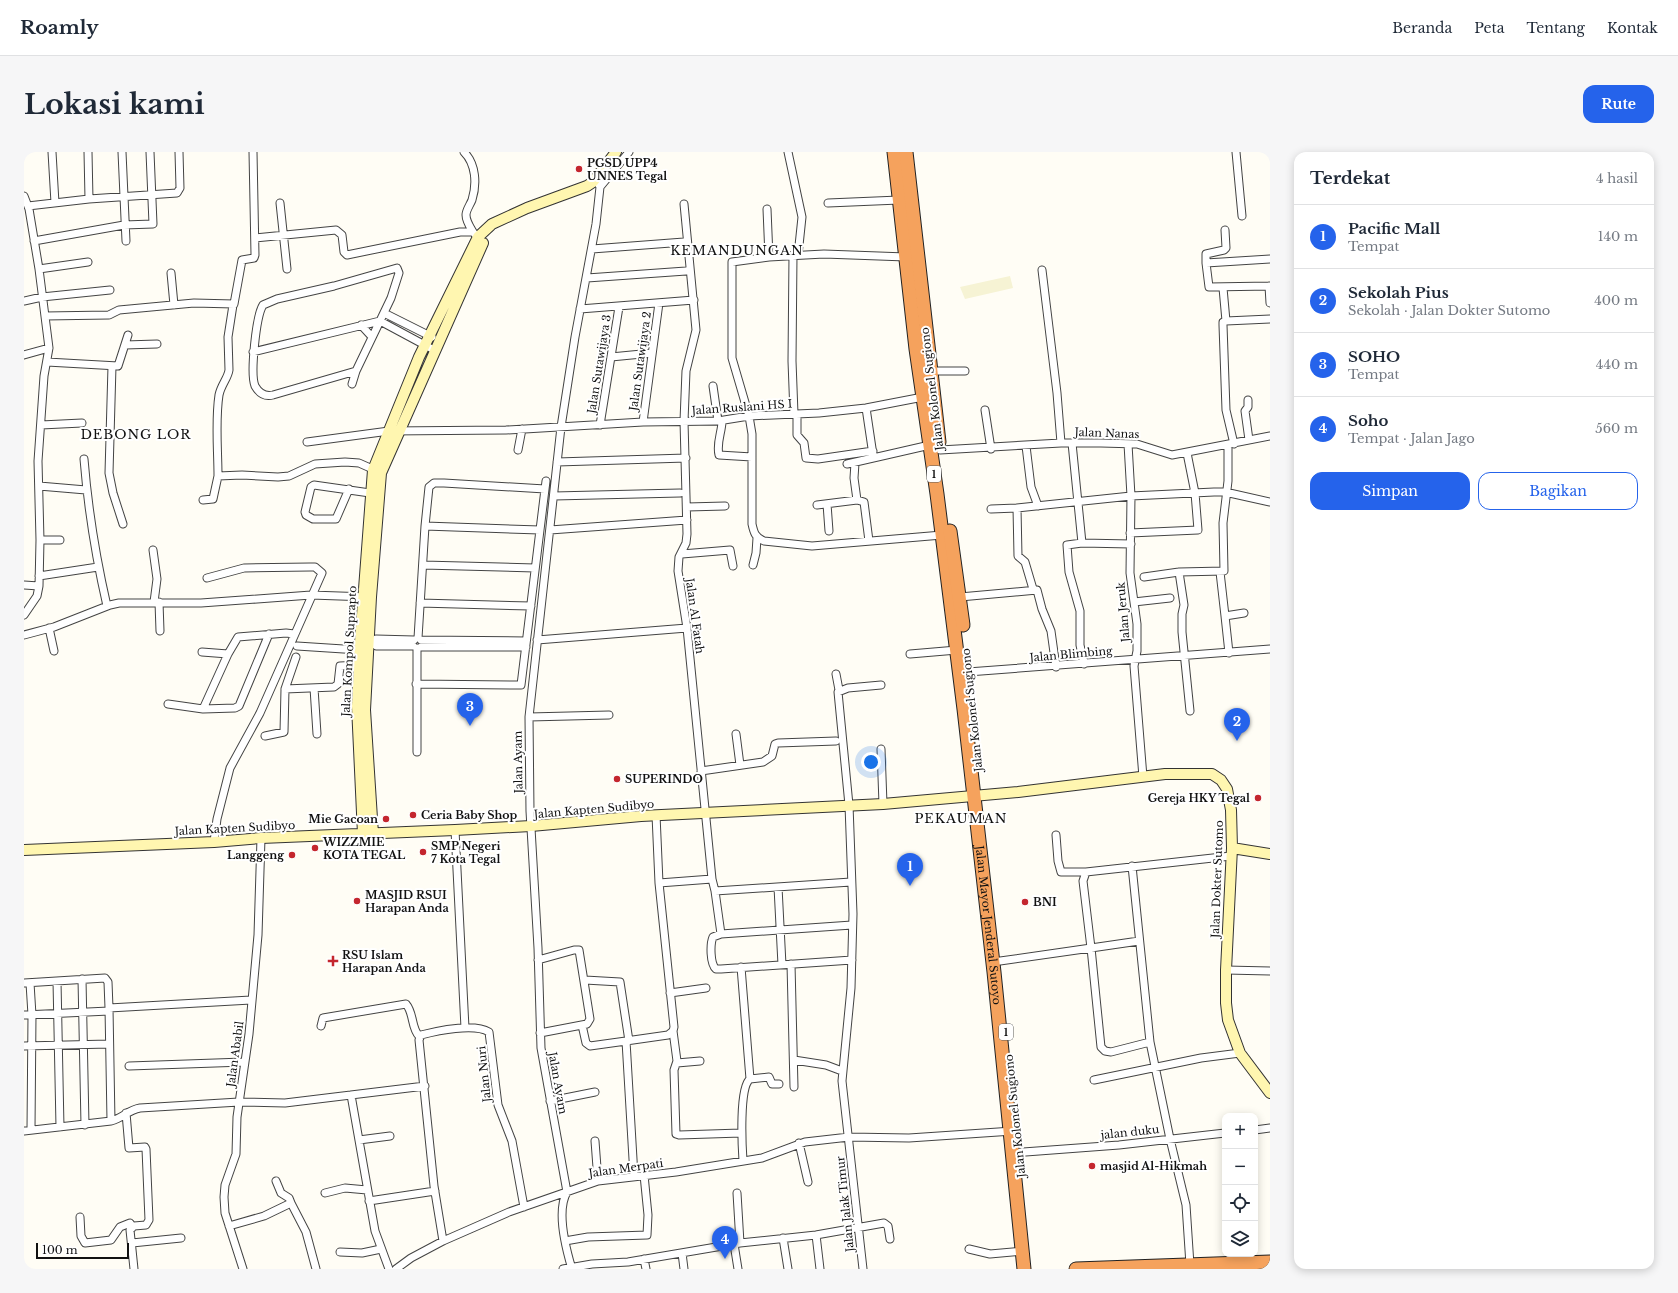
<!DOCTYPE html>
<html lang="id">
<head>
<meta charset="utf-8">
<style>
	:root { --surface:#fff; --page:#f6f6f7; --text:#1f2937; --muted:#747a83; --line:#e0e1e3; --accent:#2563eb }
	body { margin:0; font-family:"Libre Baskerville",serif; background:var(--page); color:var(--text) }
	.controls { position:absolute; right:12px; bottom:12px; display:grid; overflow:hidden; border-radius:8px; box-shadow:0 2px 10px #0003 }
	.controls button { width:36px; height:36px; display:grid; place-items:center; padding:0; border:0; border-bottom:1px solid var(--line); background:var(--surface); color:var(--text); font:20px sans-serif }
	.scale { position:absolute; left:12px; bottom:10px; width:93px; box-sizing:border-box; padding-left:4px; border:2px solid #111; border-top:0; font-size:11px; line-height:14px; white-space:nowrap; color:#111; -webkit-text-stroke:3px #fff; paint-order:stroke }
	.you { position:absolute; left:847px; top:610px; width:14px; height:14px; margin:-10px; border:3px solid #fff; border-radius:50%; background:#1a73e8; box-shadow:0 0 0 6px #1a73e833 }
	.badge { display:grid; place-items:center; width:26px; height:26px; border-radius:50%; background:var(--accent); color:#fff; font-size:13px; font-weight:700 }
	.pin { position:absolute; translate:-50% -33px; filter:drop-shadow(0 1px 2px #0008) }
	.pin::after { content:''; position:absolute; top:21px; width:14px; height:12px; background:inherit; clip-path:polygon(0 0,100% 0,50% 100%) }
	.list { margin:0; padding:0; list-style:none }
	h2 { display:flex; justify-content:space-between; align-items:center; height:52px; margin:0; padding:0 16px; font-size:17px }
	h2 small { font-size:13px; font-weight:400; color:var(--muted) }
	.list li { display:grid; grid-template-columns:26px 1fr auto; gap:12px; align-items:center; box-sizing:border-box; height:64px; padding:0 16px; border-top:1px solid var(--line) }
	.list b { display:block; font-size:15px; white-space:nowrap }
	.list p { margin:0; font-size:13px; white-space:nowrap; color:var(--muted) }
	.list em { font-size:13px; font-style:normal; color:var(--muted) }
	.actions { display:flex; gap:8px; padding:12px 16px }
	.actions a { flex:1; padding:9px 0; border:1px solid var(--accent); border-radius:12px; text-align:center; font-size:14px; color:var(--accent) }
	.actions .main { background:var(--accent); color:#fff }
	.icon { flex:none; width:22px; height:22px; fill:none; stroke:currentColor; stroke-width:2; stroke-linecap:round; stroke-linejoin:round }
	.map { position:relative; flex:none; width:1246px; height:1117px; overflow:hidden; border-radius:12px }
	header { display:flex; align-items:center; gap:24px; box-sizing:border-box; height:56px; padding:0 20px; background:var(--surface); border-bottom:1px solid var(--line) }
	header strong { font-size:19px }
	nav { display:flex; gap:22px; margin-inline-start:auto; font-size:14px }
	.intro { display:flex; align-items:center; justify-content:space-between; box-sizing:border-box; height:96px; padding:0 24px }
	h1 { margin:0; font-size:28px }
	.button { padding:10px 18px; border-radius:12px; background:var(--accent); color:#fff; font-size:14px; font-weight:700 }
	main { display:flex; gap:24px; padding:0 24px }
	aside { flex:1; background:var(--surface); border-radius:12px; box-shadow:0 2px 10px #0003 }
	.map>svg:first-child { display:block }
	.farmland { fill:#f6f3d4 }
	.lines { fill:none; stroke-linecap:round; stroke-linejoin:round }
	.street-casing { stroke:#444; stroke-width:9 }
	.secondary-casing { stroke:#333; stroke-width:12 }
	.highway-casing { stroke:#222; stroke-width:15 }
	.street { stroke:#fff; stroke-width:7 }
	.secondary { stroke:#fff6b0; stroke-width:10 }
	.highway { stroke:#f5a25d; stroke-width:13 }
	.poi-dot { fill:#c4262e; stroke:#fff; stroke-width:1.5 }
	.labels { text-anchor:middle; stroke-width:4; stroke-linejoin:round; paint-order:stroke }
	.shield { fill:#fff; stroke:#585858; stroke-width:1 }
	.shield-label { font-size:10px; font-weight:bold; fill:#111 }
	.poi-label { font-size:11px; font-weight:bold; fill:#111; stroke:#fff; text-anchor:start }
	.street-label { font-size:11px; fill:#111; stroke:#fff }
	.quarter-label { font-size:13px; letter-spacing:1px; fill:#111; stroke:#fff }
</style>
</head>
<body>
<header>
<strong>Roamly</strong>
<nav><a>Beranda</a><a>Peta</a><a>Tentang</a><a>Kontak</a></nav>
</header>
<div class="intro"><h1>Lokasi kami</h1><a class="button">Rute</a></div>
<main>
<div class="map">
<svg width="1246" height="1117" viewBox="0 0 1246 1117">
	<rect width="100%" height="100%" fill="#fffdf5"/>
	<path class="farmland" d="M986,124L989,136L941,147L936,135Z"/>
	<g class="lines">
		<defs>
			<path id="street" d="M28,0L31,51
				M64,0L65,47
				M98,0L102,89
				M440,0C452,12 453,32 448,48C446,53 442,58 442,63C442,69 446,75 449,80
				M764,0L778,65L774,103
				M1212,0L1218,64
				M576,35L605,0
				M0,44L5,57L15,117L25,196L20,224L14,309L16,388L15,434L13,444L0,463
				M256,51L263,117
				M804,51L875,48
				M660,52L672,178L662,219L660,269L663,382L662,391L655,405L654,419L663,476L688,727L691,739
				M4,54L65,47L153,41L156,36L155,0
				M743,57L745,105
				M231,86L312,78L318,83L320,100L323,103L436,80H449L456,88
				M10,89L100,73L129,72L126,0
				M568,97L660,90
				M769,103L768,209L770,262
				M882,105L800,102L745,105L708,110V206L725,264L728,282V372C730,381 731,385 740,389L788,394L918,383
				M1246,107L1182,111L1185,135L1246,134
				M1182,111V102L1200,98L1202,96L1201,78
				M373,116L375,121L367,146L332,219L249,243C241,245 235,241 231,234C226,222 232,164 239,153L253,147L310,134Z
				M15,117L64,110
				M1018,118L1033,241L1037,291
				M147,121L150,153
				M563,126L662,119
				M1245,134L1246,151
				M1199,136L1202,169L1246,167
				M0,149L18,145L86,138
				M209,153L204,185L205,218C204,226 197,233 195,243C191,269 194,298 194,324L218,323L254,325L265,324L291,312L321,310L335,311L353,319
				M556,157L670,148
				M360,161L408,185
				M21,164L85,163L95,158L170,151L210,152L218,108L230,106L231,103L229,0
				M1202,169L1199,170V173L1202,258L1210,292
				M337,173L348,185
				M101,193L133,192
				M229,200L356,169L410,198
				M0,203L25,196
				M587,205L628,201
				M23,210L94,214L104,183
				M88,214L85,321L89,341L99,372
				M907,219H941
				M328,232L332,219
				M689,234L694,269
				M1224,248V255L1221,259L1225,288
				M842,256L849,303
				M961,258L967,297
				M773,262V283L780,291L782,306L794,307L849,299
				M698,269C698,280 692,291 695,303L728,305
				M619,270L635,151
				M17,273L58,271
				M576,273L595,155
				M283,290L365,279L482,278L619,270L694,269L725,264L795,261L842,256L899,245
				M1048,291L1058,391
				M1104,292L1107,344L1106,421L1113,472V499L1110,514L1119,625
				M1002,294L1007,335L1014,354
				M494,298L498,277
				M916,298L1037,291H1077L1113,292L1148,303L1246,284
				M60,307C64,357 72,406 83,454
				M533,310L662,306
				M823,312L906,293
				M15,334L62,338
				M325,337L312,367H289L282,363L281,360L287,335L290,333L346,341
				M530,344L656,341
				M179,348L189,347L194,324
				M833,348L840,350L845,389
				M803,352L805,379
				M793,353L833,348L830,326L831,311
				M663,355L701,354
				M967,357L993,356
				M401,374L516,378
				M526,378L663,368
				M1106,381L1174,378L1171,341L1163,301
				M16,388H36
				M129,398L133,427L130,450
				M658,402L706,398L709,414
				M399,413L511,416
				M729,413L732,401L733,386
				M1155,420L1160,453L1158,462V480L1166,559
				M1196,420L1201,464
				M15,424L74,415
				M1120,425L1155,420L1200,419L1199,371L1204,329V293
				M183,426L220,416L286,415H291L298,421L236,561L206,616L193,667L190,690
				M0,433L15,434
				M1009,437L1001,410L994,404L993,356L1107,344L1190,340H1201L1246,350
				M936,445L1013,438L1018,457L1027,479L1032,515
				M135,450L136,479
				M1110,450L1146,446
				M396,451L507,454
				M25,476L30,499
				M0,483L30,475L86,453L95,451H177L287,443L344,445
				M394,486L401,374L405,335L410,331H420L521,337
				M397,488L502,489
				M513,488L663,476
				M340,490H349L352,487L390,488
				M349,490L352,494H389
				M273,494L335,498
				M397,495H502
				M393,496V600
				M178,500L204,502
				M1205,501L1201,464L1220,461
				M886,502L933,498
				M1060,512L1056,493V459L1045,420L1043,393L1058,391L1107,392
				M944,520L1246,497
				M812,522L815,538
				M392,532L497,533L522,329
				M290,536L293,582
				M261,537L272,505
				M144,552L179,557L204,502L214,485L262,481L270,482
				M179,557L211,556L215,554L245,482
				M505,565L585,563
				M712,582L716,613
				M241,584L260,580L261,537L310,535L314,532L316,514L335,513
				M857,597L859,652
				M677,619L739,610L748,604L751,592L754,591L812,589
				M431,678L441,876
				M1032,683L1034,709L1037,720H1062
				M1108,714L1126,890L1146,987L1162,1053L1166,1113
				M827,730L691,739L697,782L689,785C686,792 686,812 692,817H697L828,808
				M635,731L688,727
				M754,735L758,813
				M697,782L828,773
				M1115,789L1067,796L1077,895L1081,899L1087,900L1126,890
				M514,808L550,798H555L566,867L563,872L516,881
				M969,810L1067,796L1059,729L1062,720L1207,704
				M767,812L770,935
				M717,815L726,927C715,935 718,994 719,1009
				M1202,818L1246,819
				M58,827L61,973
				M561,828L596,830L605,889
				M33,829L36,975
				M0,831L81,826L84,830L85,856
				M6,831L8,863L7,978
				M646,841L682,836
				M0,863L85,859
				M558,873L562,891L566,894L602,889
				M297,874L299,866L382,852C390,861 387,876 395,884
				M649,879L653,909L650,918L652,982L655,983L717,981
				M0,894L85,892
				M770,908L802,913L818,919
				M653,911L676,909
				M105,914L220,910
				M726,927L745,925L748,932H755
				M1070,928L1177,906L1216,901
				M327,943L351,1079L365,1117
				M526,949L571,940
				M102,961L105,996L121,995L122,997L125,1068L122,1073L110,1074L106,1078L110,1117
				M87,969C99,966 104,958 116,956L215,950L261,951L401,934
				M1231,978L1246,976
				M0,979L87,969L85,856L227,848
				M335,988L366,984
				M571,989L574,1029
				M775,991L784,1030
				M987,1001L1095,993L1201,981
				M610,1024L602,889L644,883L649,879L650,875L635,731L632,663
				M252,1029L257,1041L265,1046L267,1051
				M301,1041L321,1036L343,1038
				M713,1041L716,1091
				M345,1049L411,1039
				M56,1065L57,1084L61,1091L87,1088L96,1075L106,1071L109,1075
				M205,1074L240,1064L267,1051L282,1080L292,1117
				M792,1083L796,1117
				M759,1086L764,1117
				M419,1089L410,1034L395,888L397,883C413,879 450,871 465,880L474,953L488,989L500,1055
				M541,1089L564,1085L623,1083L624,1063L620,1023
				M108,1091L157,1086
				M710,1092L714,1117
				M945,1097L966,1102L1000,1099
				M316,1100L338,1101L357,1097
				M658,1101L660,1117
				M620,1107L622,1117
				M219,1117L201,1061L200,1045L201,1033L212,1002L213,965L225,882L234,783L237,686
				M372,1117L387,1106L419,1089L485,1060L574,1029L652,1020L738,1006L781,990L825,985L885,986L989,979
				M539,1117L568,1112L604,1110L716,1091L792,1083L860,1071L864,1074L866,1087
				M548,1117C542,1097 532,1059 543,1040L517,896L514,796L506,659L505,565L537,275L551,185L572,72L576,35L572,27
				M839,1117L818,929L827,836L829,762L825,653L814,540L824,536L857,533"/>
			<path id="secondary" d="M339,682L333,554L336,490L349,318L395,205L454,85L468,72L503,56L563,34L569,30L592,0
				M349,682L341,558L347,445L357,321L459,91
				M1208,696L1246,702
				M0,698L190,690L237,686L431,678L507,674L617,664L859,652L994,640L1141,622H1188L1197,628L1203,637L1207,658L1208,696L1202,818V851L1204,868L1216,901L1246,941"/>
			<g id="highway">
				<path id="s1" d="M870,0L892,197L913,342L940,557L970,820L1000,1117"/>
				<path d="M882,0L915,290"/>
				<path d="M926,379L939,473"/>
				<path d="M1052,1117L1246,1110"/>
			</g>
		</defs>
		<use href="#street" class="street-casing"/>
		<use href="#secondary" class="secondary-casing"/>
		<use href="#highway" class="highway-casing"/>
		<use href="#street" class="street"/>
		<use href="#secondary" class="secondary"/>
		<use href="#highway" class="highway"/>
	</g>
	<g class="poi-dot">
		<circle cx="555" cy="17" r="4"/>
		<circle cx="593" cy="627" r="4"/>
		<circle cx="1234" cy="646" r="4"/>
		<circle cx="389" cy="663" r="4"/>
		<circle cx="362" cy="667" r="4"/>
		<circle cx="291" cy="696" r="4"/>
		<circle cx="399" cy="700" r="4"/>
		<circle cx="268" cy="703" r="4"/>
		<circle cx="333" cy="749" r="4"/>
		<circle cx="1001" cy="750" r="4"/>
		<path d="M307 803h4v4h4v4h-4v4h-4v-4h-4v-4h4z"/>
		<circle cx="1068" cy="1014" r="4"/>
	</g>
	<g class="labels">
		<g class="shield">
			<rect x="903" y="314" width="14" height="16" rx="3"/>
			<rect x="975" y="872" width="14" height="16" rx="3"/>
		</g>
		<g class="shield-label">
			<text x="910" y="326">1</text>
			<text x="982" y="884">1</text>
		</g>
		<g class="poi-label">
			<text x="563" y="15">PGSD UPP4<tspan x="563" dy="13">UNNES Tegal</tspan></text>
			<text x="601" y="631">SUPERINDO</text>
			<text x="1226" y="650" text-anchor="end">Gereja HKY Tegal</text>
			<text x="397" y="667">Ceria Baby Shop</text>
			<text x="354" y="671" text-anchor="end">Mie Gacoan</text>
			<text x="299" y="694">WIZZMIE<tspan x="299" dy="13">KOTA TEGAL</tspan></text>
			<text x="407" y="698">SMP Negeri<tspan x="407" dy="13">7 Kota Tegal</tspan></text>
			<text x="260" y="707" text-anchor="end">Langgeng</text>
			<text x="341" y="747">MASJID RSUI<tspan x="341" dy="13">Harapan Anda</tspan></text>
			<text x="1009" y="754">BNI</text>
			<text x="318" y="807">RSU Islam<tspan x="318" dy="13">Harapan Anda</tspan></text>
			<text x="1076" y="1018">masjid Al-Hikmah</text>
		</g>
		<g class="street-label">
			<text transform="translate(616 209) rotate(-82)" y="4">Jalan Sutawijaya 2</text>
			<text transform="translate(575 212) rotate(-81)" y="4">Jalan Sutawijaya 3</text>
			<text transform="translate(908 237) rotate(-97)" y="4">Jalan Kolonel Sugiono</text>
			<text transform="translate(718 255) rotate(-4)" y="4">Jalan Ruslani HS I</text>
			<text transform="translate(1083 281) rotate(2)" y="4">Jalan Nanas</text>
			<text transform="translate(1099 460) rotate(-95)" y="4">Jalan Jeruk</text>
			<text transform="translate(671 464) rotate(82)" y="4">Jalan Al Fatah</text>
			<text transform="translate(325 499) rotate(-87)" y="4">Jalan Kompol Suprapto</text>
			<text transform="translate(1047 502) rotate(-5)" y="4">Jalan Blimbing</text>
			<text transform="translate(948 558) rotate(-96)" y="4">Jalan Kolonel Sugiono</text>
			<text transform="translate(494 610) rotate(-91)" y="4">Jalan Ayam</text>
			<text transform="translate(570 657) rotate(-5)" y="4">Jalan Kapten Sudibyo</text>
			<text transform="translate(211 676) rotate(-3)" y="4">Jalan Kapten Sudibyo</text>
			<text transform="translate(1193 727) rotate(-88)" y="4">Jalan Dokter Sutomo</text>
			<text dy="4" stroke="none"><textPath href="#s1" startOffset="779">Jalan Mayor Jenderal Sutoyo</textPath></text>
			<text transform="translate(211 902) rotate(-82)" y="4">Jalan Ababil</text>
			<text transform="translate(460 922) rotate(-96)" y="4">Jalan Nuri</text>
			<text transform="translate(534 931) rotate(80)" y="4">Jalan Ayam</text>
			<text transform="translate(991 964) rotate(-96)" y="4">Jalan Kolonel Sugiono</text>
			<text transform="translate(1106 980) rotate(-6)" y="4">jalan duku</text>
			<text transform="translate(602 1016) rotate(-8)" y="4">Jalan Merpati</text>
			<text transform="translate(821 1052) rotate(-96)" y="4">Jalan Jalak Timur</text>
		</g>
		<g class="quarter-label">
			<text x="713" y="103">KEMANDUNGAN</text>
			<text x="112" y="287">DEBONG LOR</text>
			<text x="937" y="671">PEKAUMAN</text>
		</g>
	</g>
</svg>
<div class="controls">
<button>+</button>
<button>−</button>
<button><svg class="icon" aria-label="locate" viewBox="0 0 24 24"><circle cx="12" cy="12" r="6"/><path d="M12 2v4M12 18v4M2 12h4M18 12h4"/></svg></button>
<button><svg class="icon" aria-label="layers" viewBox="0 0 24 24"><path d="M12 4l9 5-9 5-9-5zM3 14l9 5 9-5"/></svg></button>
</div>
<div class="scale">100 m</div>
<div class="you"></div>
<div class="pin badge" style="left:886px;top:734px">1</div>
<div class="pin badge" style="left:1213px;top:589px">2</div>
<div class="pin badge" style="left:446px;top:574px">3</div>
<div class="pin badge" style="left:701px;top:1107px">4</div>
</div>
<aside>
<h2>Terdekat<small>4 hasil</small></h2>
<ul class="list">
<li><span class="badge">1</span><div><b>Pacific Mall</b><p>Tempat</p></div><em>140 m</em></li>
<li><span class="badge">2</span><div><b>Sekolah Pius</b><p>Sekolah · Jalan Dokter Sutomo</p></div><em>400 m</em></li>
<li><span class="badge">3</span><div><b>SOHO</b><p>Tempat</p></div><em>440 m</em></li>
<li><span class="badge">4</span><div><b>Soho</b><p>Tempat · Jalan Jago</p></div><em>560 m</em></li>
</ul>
<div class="actions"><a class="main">Simpan</a><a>Bagikan</a></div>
</aside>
</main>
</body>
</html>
